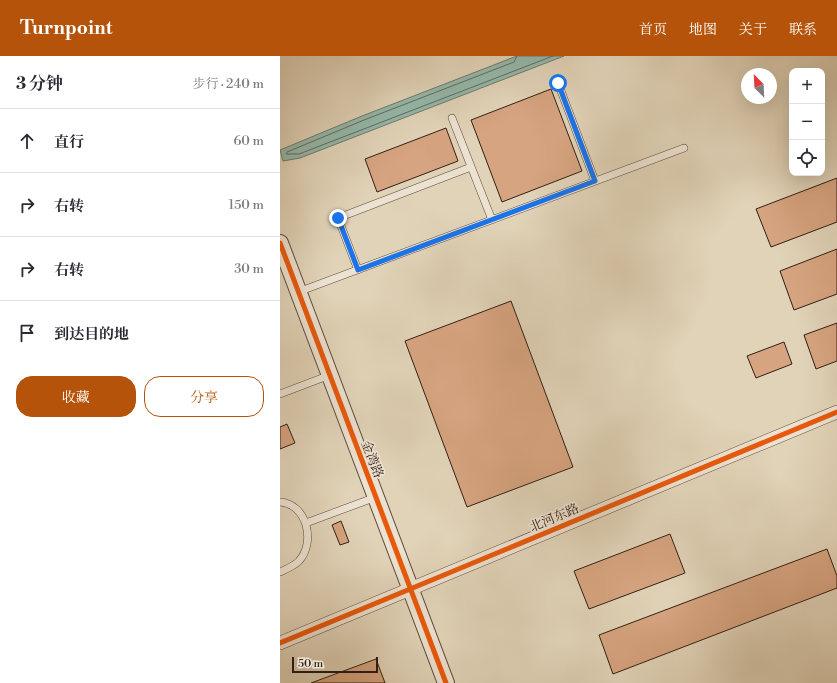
<!DOCTYPE html>
<html lang="zh">
<head>
<meta charset="utf-8">
<style>
	:root { --surface:#fff; --page:#f2f2f3; --text:#2b2b33; --muted:#7c7c81; --line:#e1e1e2; --accent:#b45309 }
	body { margin:0; font-family:"Libre Bodoni","Noto Serif SC",serif; background:var(--page); color:var(--text) }
	.controls { position:absolute; right:12px; top:12px; display:grid; overflow:hidden; border-radius:8px; box-shadow:0 4px 16px #0002 }
	.controls button { width:36px; height:36px; display:grid; place-items:center; padding:0; border:0; border-bottom:1px solid var(--line); background:var(--surface); color:var(--text); font:20px sans-serif }
	.compass { position:absolute; left:461px; top:12px; width:36px; height:36px; border-radius:50%; background:var(--surface); box-shadow:0 4px 16px #0002; rotate:336deg }
	.scale { position:absolute; left:12px; bottom:10px; width:86px; box-sizing:border-box; padding-left:4px; border:2px solid #321f15; border-top:0; font-size:11px; line-height:14px; white-space:nowrap; color:#321f15; -webkit-text-stroke:3px #ece2d1; paint-order:stroke }
	.stop { position:absolute; width:12px; height:12px; margin:-9px; border:3px solid #1a73e8; border-radius:50%; background:#fff }
	.stop.end { background:#1a73e8; border-color:#fff; box-shadow:0 1px 4px #0008 }
	.list { margin:0; padding:0; list-style:none }
	h2 { display:flex; justify-content:space-between; align-items:center; height:52px; margin:0; padding:0 16px; font-size:17px }
	h2 small { font-size:13px; font-weight:400; color:var(--muted) }
	.list li { display:grid; grid-template-columns:26px 1fr auto; gap:12px; align-items:center; box-sizing:border-box; height:64px; padding:0 16px; border-top:1px solid var(--line) }
	.list b { display:block; font-size:15px; white-space:nowrap }
	.list em { font-size:13px; font-style:normal; color:var(--muted) }
	.actions { display:flex; gap:8px; padding:12px 16px }
	.actions a { flex:1; padding:9px 0; border:1px solid var(--accent); border-radius:16px; text-align:center; font-size:14px; color:var(--accent) }
	.actions .main { background:var(--accent); color:#fff }
	.icon { flex:none; width:22px; height:22px; fill:none; stroke:currentColor; stroke-width:2; stroke-linecap:round; stroke-linejoin:round }
	.map { position:relative; flex:none; width:557px; height:627px; overflow:hidden }
	header { display:flex; align-items:center; gap:24px; box-sizing:border-box; height:56px; padding:0 20px; background:var(--accent); color:#fff }
	header strong { font-size:19px }
	nav { display:flex; gap:22px; margin-inline-start:auto; font-size:14px }
	main { display:flex }
	aside { flex:1; background:var(--surface) }
	.map>svg:first-child { display:block }
	.water { fill:#95b8ab; stroke:#6d7b6f }
	.lines { fill:none; stroke-linecap:round; stroke-linejoin:round }
	.shore { stroke:#646c60; stroke-width:1 }
	.building { fill:#d6a480; stroke:#321f15 }
	.service-casing { stroke:#5e4c3e; stroke-width:8 }
	.minor-casing { stroke:#5e4c3e; stroke-width:14 }
	.tertiary-casing { stroke:#5e4c3e; stroke-width:18 }
	.service { stroke:#ece2d1; stroke-width:7 }
	.minor { stroke:#ece2d1; stroke-width:13 }
	.tertiary { stroke:#ece2d1; stroke-width:16 }
	.cycleway-casing { stroke:#ece2d1; stroke-width:8 }
	.cycleway { stroke:#e8590c; stroke-width:5 }
	.route { stroke:#1a73e8; stroke-width:5 }
	.labels { text-anchor:middle; stroke-width:3.5; stroke-linejoin:round; paint-order:stroke }
	.street-label { font-size:13px; fill:#321f15; stroke:#ece2d1 }
</style>
</head>
<body>
<header>
<strong>Turnpoint</strong>
<nav><a>首页</a><a>地图</a><a>关于</a><a>联系</a></nav>
</header>
<main>
<aside>
<h2>3 分钟<small>步行 · 240 m</small></h2>
<ul class="list">
<li><svg class="icon" aria-label="ahead" viewBox="0 0 24 24"><path d="M12 20V5M6 11l6-6 6 6"/></svg><div><b>直行</b></div><em>60 m</em></li>
<li><svg class="icon" aria-label="right" viewBox="0 0 24 24"><path d="M7 20v-9h11M14 6l5 5-5 5"/></svg><div><b>右转</b></div><em>150 m</em></li>
<li><svg class="icon" aria-label="right" viewBox="0 0 24 24"><path d="M7 20v-9h11M14 6l5 5-5 5"/></svg><div><b>右转</b></div><em>30 m</em></li>
<li><svg class="icon" aria-label="arrive" viewBox="0 0 24 24"><path d="M6 21V4h12l-3 4 3 4H6"/></svg><div><b>到达目的地</b></div></li>
</ul>
<div class="actions"><a class="main">收藏</a><a>分享</a></div>
</aside>
<div class="map">
<svg width="557" height="627" viewBox="0 0 557 627">
	<rect width="100%" height="100%" fill="#e1d3b8"/>
	<filter id="stains"><feTurbulence type="fractalNoise" baseFrequency=".005" numOctaves="4"/><feColorMatrix values="0 0 0 0 .2 0 0 0 0 .09 0 0 0 0 .02 0 0 0 .5 -.17"/></filter>
	<radialGradient id="worn" r=".72"><stop offset=".6" stop-color="#630" stop-opacity="0"/><stop offset="1" stop-color="#630" stop-opacity=".3"/></radialGradient>
	<path class="water" d="M237,0H284L20,102L3,105L0,94L82,60Z"/>
	<g class="lines">
		<path class="shore" d="M237,0L234,6L84,64L7,96L6,98H19L273,0"/>
	</g>
	<path class="building" d="M271,33L302,115L222,146L191,64Z
		M166,72L178,105L97,136L85,103Z
		M557,122V166L491,191L476,153Z
		M557,193V238L514,254L500,215Z
		M231,245L293,411L187,451L125,285Z
		M557,267V305L536,313L524,279Z
		M504,286L512,308L476,322L467,300Z
		M7,368L15,387L0,393V371Z
		M61,465L69,486L60,489L52,469Z
		M390,478L405,517L309,553L294,515Z
		M547,493L557,520V532L333,618L319,579Z
		M96,603L105,627H31Z"/>
	<g class="lines">
		<defs>
			<path id="service" d="M278,27L315,125
				M172,62L212,164
				M78,214L58,162L191,111
				M18,236L404,92
				M0,338L50,319
				M0,446C27,448 36,486 19,505C14,510 7,513 0,516
				M26,467L96,441"/>
			<path id="minor" d="M0,587L557,356"/>
			<path id="tertiary" d="M0,187L166,627"/>
		</defs>
		<use href="#service" class="service-casing"/>
		<use href="#minor" class="minor-casing"/>
		<use href="#tertiary" class="tertiary-casing"/>
		<use href="#service" class="service"/>
		<use href="#minor" class="minor"/>
		<use href="#tertiary" class="tertiary"/>
		<defs>
			<path id="cycleway" d="M0,187L166,627
				M0,587L557,356"/>
		</defs>
		<use href="#cycleway" class="cycleway-casing"/>
		<use href="#cycleway" class="cycleway"/>
	</g>
	<g class="lines">
		<path class="route" d="M58,162L78,214L315,125L278,27"/>
	</g>
	<g class="labels">
		<g class="street-label">
			<text transform="translate(93 403) rotate(69)" y="5">金湾路</text>
			<text transform="translate(274 461) rotate(-23)" y="5">北河东路</text>
		</g>
	</g>
	<rect width="100%" height="100%" filter="url(#stains)"/>
	<rect width="100%" height="100%" fill="url(#worn)"/>
</svg>
<div class="controls">
<button>+</button>
<button>−</button>
<button><svg class="icon" aria-label="locate" viewBox="0 0 24 24"><circle cx="12" cy="12" r="6"/><path d="M12 2v4M12 18v4M2 12h4M18 12h4"/></svg></button>
</div>
<svg class="compass" viewBox="-18 -18 36 36"><path d="M0-13l5 13h-10z" fill="#e53935"/><path d="M0 13l5-13h-10z" fill="#7c7c81"/></svg>
<div class="scale">50 m</div>
<div class="stop" style="left:278px;top:27px"></div>
<div class="stop end" style="left:58px;top:162px"></div>
</div>
</main>
</body>
</html>
